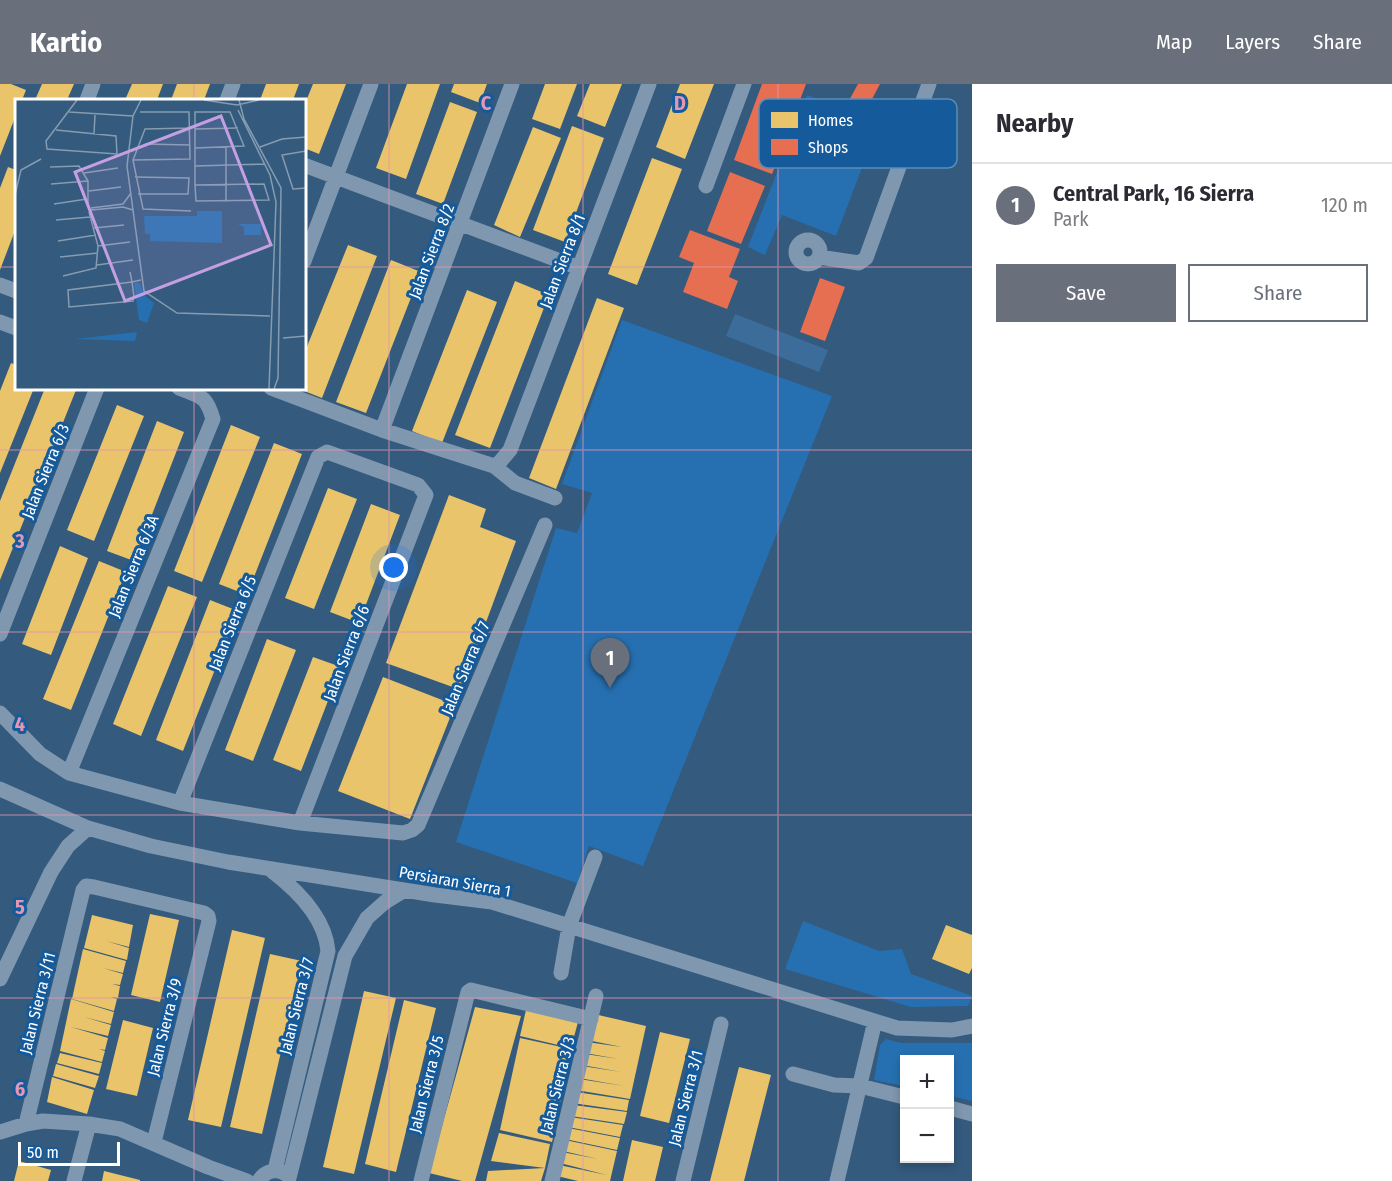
<!DOCTYPE html>
<html lang="en">
<head>
<meta charset="utf-8">
<style>
	:root { --surface:#fff; --page:#f7f7f7; --text:#2b2b33; --muted:#7c7c81; --line:#e1e1e2; --accent:#6a707b }
	body { margin:0; font-family:"Fira Sans Condensed",sans-serif; background:var(--page); color:var(--text) }
	.controls { position:absolute; right:18px; bottom:18px; display:grid; overflow:hidden; border-radius:0px; box-shadow:0 3px 9px #0003 }
	.controls button { width:54px; height:54px; display:grid; place-items:center; padding:0; border:0; border-bottom:2px solid var(--line); background:var(--surface); color:var(--text); font:30px sans-serif }
	.scale { position:absolute; left:18px; bottom:15px; width:102px; box-sizing:border-box; padding-left:6px; border:3px solid #fff; border-top:0; font-size:16px; line-height:21px; white-space:nowrap; color:#fff; -webkit-text-stroke:4px #155b9c; paint-order:stroke }
	.you { position:absolute; left:394px; top:484px; width:21px; height:21px; margin:-15px; border:4px solid #fff; border-radius:50%; background:#1a73e8; box-shadow:0 0 0 9px #1a73e833 }
	.badge { display:grid; place-items:center; width:39px; height:39px; border-radius:50%; background:var(--accent); color:#fff; font-size:20px; font-weight:700 }
	.pin { position:absolute; translate:-50% -50px; filter:drop-shadow(0 2px 3px #0008) }
	.pin::after { content:''; position:absolute; top:32px; width:21px; height:18px; background:inherit; clip-path:polygon(0 0,100% 0,50% 100%) }
	.list { margin:0; padding:0; list-style:none }
	h2 { display:flex; justify-content:space-between; align-items:center; height:78px; margin:0; padding:0 24px; font-size:26px }
	h2 small { font-size:20px; font-weight:400; color:var(--muted) }
	.list li { display:grid; grid-template-columns:39px 1fr auto; gap:18px; align-items:center; box-sizing:border-box; height:84px; padding:0 24px; border-top:2px solid var(--line) }
	.list b { display:block; font-size:22px; white-space:nowrap }
	.list p { margin:0; font-size:20px; white-space:nowrap; color:var(--muted) }
	.list em { font-size:20px; font-style:normal; color:var(--muted) }
	.actions { display:flex; gap:12px; padding:18px 24px }
	.actions a { flex:1; padding:14px 0; border:2px solid var(--accent); border-radius:0px; text-align:center; font-size:21px; color:var(--accent) }
	.actions .main { background:var(--accent); color:#fff }
	.map { position:relative; flex:none; width:972px; height:1097px; overflow:hidden }
	header { display:flex; align-items:center; gap:36px; box-sizing:border-box; height:84px; padding:0 30px; background:var(--accent); color:#fff }
	header strong { font-size:28px }
	nav { display:flex; gap:33px; margin-inline-start:auto; font-size:21px }
	main { display:flex }
	aside { flex:1; background:var(--surface) }
	.map>svg:first-child { display:block }
	.green { fill:#2670b1 }
	.water { fill:#3c6c9a }
	.homes { fill:#e9c46a }
	.shops { fill:#e76f51 }
	.lines { fill:none; stroke-linecap:round; stroke-linejoin:round }
	.minor { stroke:#7f97af; stroke-width:15 }
	.grid { fill:none; stroke:#e497b5; stroke-width:1.5; stroke-opacity:0.55 }
	.labels { text-anchor:middle; stroke-width:6; stroke-linejoin:round; paint-order:stroke }
	.street-label { font-size:16px; fill:#fff; stroke:#155b9c }
	.inset-road { fill:none; stroke:#859cb1; stroke-width:1.5 }
	.view { fill:#c4a0e2; fill-opacity:0.15; stroke:#c4a0e2; stroke-width:3 }
	.inset-edge { fill:none; stroke:#fff; stroke-width:3 }
	.key { fill:#155b9c; stroke:#5b8cba; stroke-width:1.5 }
	.key-label { font-size:16px; fill:#fff }
	.grid-label { font-size:20px; text-anchor:middle; font-weight:bold; fill:#e497b5; stroke:#155b9c; stroke-width:6; stroke-linejoin:round; paint-order:stroke }
</style>
</head>
<body>
<header>
<strong>Kartio</strong>
<nav><a>Map</a><a>Layers</a><a>Share</a></nav>
</header>
<main>
<div class="map">
<svg width="972" height="1097" viewBox="0 0 972 1097">
	<rect width="100%" height="100%" fill="#345a7d"/>
	<path class="green" d="M807,11L879,39L836,152L782,131L765,171L748,163Z
		M622,236L832,312L643,782L589,762L577,799L456,758L556,444L577,449L592,409L562,400Z
		M803,837L879,867L902,865L911,890L972,912L968,922L911,923L785,885Z
		M886,955L901,959H972V1017L950,1012V976H904V1002L874,996L880,961Z"/>
	<path class="water" d="M735,230L828,266L819,288L726,252Z"/>
	<path class="homes" d="M0,0H11L26,6L22,16H16V31L0,72Z
		M42,0H74L67,16H35Z
		M132,0H163L157,16H125Z
		M177,0H210L204,16H171Z
		M266,0H299L293,16H260Z
		M313,0H346L319,70L304,64V22Z
		M407,0H440L406,95L376,84Z
		M454,0H487L480,19L451,8Z
		M545,0H577L560,45L532,35Z
		M590,0H622L605,43L577,32Z
		M680,0H714L685,75L656,63Z
		M450,18L477,28L443,120L416,110Z
		M572,42L604,54L565,158L533,146Z
		M533,43L561,54L520,153L494,141Z
		M652,74L682,85L637,201L608,190Z
		M8,83L16,86V144L0,186V104Z
		M348,161L377,172L322,314L299,305L304,304V270Z
		M391,176L421,188L366,329L336,318Z
		M515,197L549,211L490,364L455,351Z
		M467,206L497,218L442,359L412,347Z
		M597,214L624,224L556,405L529,394Z
		M11,279L16,281V304H34L0,389V307Z
		M45,304L76,306L0,496V417Z
		M117,321L144,332L94,457L67,446Z
		M157,337L184,348L134,477L107,467Z
		M231,341L260,353L202,498L174,487Z
		M274,359L302,370L247,511L219,500Z
		M328,404L357,415L314,525L285,514Z
		M449,411L486,425L480,443L516,457L461,606L386,579Z
		M371,420L400,431L359,539L330,528Z
		M60,462L88,474L51,571L22,560Z
		M99,477L126,488L71,626L43,615Z
		M168,502L197,513L141,652L113,640Z
		M210,516L238,527L183,667L156,656Z
		M267,555L296,566L253,677L225,666Z
		M313,573L341,583L301,687L273,676Z
		M383,593L455,621L410,735L338,707Z
		M150,830L179,836L160,918L131,911Z
		M92,831L133,841L129,863L106,857L129,864L127,876L84,864Z
		M946,841L972,851V884L969,890L932,875Z
		M232,846L265,854L221,1043L188,1036Z
		M83,865L126,877L123,889L103,884L123,890L120,901L112,900L120,902L118,914L111,913L117,915L114,927L72,915Z
		M270,870L302,877L262,1050L230,1043Z
		M364,907L396,914L354,1090L323,1083Z
		M71,915L114,928L111,940L84,933L111,941L108,952L71,943L108,954L105,966L99,965L105,967L102,978L60,967Z
		M404,916L436,924L396,1088L365,1080Z
		M475,923L521,932L475,1097H462L429,1089Z
		M526,926L578,938L571,964L520,952Z
		M594,930L646,942L630,1015L576,1006L579,995L624,1002L579,994L582,982L621,988L582,981L585,970L619,975L585,969L587,958L622,963L587,956Z
		M123,936L153,944L137,1012L106,1005Z
		M660,948L690,955L669,1039L640,1032Z
		M520,954L571,965L552,1058L500,1046Z
		M60,969L102,979L99,990L57,979Z
		M56,980L99,992L95,1004L53,992Z
		M739,983L771,991L744,1097H710Z
		M52,993L94,1006L87,1030L47,1018Z
		M576,1008L629,1016L627,1027L573,1019Z
		M573,1021L627,1028L624,1040L571,1032Z
		M570,1033L623,1041L620,1053L568,1043Z
		M568,1044L620,1054L617,1066L565,1055Z
		M499,1049L550,1060L545,1084L491,1077Z
		M565,1056L617,1067L610,1097H578L557,1092L559,1081L607,1091L560,1079L562,1068L598,1075L563,1067Z
		M632,1056L663,1063L655,1097H623Z
		M19,1077L51,1086L48,1097H14Z
		M545,1084L541,1097H486L488,1087Z
		M104,1087L140,1096V1097H102Z"/>
	<path class="shops" d="M762,0H806L772,90L734,76Z
		M858,0H880L864,30L847,20Z
		M730,88L765,102L741,160L707,147Z
		M690,146L740,165L729,193L738,197L727,225L683,208L694,179L679,173Z
		M820,194L845,203L825,257L800,248Z"/>
	<g class="lines">
		<path class="minor" d="M87,16L93,0
			M227,16L233,0
			M304,81L579,184
			M706,102L744,0
			M796 168a12 12 0 1 1 24 0a12 12 0 1 1-24 0Z
			M819,173L859,179L866,174L929,0
			M304,177L371,0
			M0,201L16,207
			M0,238L16,244
			M271,304L382,346L494,382L499,379L510,366L649,0
			M382,346L512,0
			M494,382L515,399L555,414
			M0,550L97,304
			M0,629L40,670L69,689L180,719L300,739L403,749L412,746L418,741L545,441
			M69,689L213,335C206,311 201,313 179,304
			M0,705L88,744L151,762L228,778L435,811L492,818L897,944L952,946L972,942
			M180,719L318,373L327,368L418,401L426,411L300,739
			M272,787C297,806 325,833 328,867L275,1086
			M561,889L569,842L595,773
			M0,895L51,788L68,762L88,744
			M793,990L834,1001L860,1002L904,1013
			M950,1024L972,1030
			M26,1040L83,806L86,802L94,803L204,829L208,832L209,837L154,1058
			M0,1048L26,1040L43,1037L89,1040L120,1045L208,1083L247,1097
			M289,1094L345,872L367,834L385,818L403,807
			M74,1097L89,1040
			M259,1097C264,1088 274,1084 284,1089
			M421,1097L468,908L471,906L591,935
			M552,1097L596,912
			M683,1097L721,940
			M837,1097L875,937"/>
	</g>
	<path class="grid" d="M194,0V16M389,0V1097M583,0V1097M778,0V1097M0,183H16M304,183H972M194,304V1097M0,366H972M0,548H972M0,731H972M0,914H972"/>
	<g class="labels">
		<g class="street-label">
			<text transform="translate(431 167) rotate(-69)" y="6">Jalan Sierra 8/2</text>
			<text transform="translate(562 177) rotate(-69)" y="6">Jalan Sierra 8/1</text>
			<text transform="translate(45 387) rotate(-68)" y="6">Jalan Sierra 6/3</text>
			<text transform="translate(133 482) rotate(-68)" y="6">Jalan Sierra 6/3A</text>
			<text transform="translate(232 539) rotate(-68)" y="6">Jalan Sierra 6/5</text>
			<text transform="translate(346 569) rotate(-69)" y="6">Jalan Sierra 6/6</text>
			<text transform="translate(465 584) rotate(-67)" y="6">Jalan Sierra 6/7</text>
			<text transform="translate(455 797) rotate(10)" y="6">Persiaran Sierra 1</text>
			<text transform="translate(37 919) rotate(-76)" y="6">Jalan Sierra 3/11</text>
			<text transform="translate(296 922) rotate(-76)" y="6">Jalan Sierra 3/7</text>
			<text transform="translate(164 943) rotate(-76)" y="6">Jalan Sierra 3/9</text>
			<text transform="translate(426 1000) rotate(-76)" y="6">Jalan Sierra 3/5</text>
			<text transform="translate(557 1001) rotate(-76)" y="6">Jalan Sierra 3/3</text>
			<text transform="translate(685 1014) rotate(-76)" y="6">Jalan Sierra 3/1</text>
		</g>
	</g>
	<g transform="translate(15 15)">
		<rect width="291" height="291" fill="#345a7d"/>
		<path d="M182,112H207V144L135,142V135H130L129,117H182ZM223,125H246V136H229V128ZM119,184H125L129,196L139,204L132,224L124,221ZM122,233L120,242L60,240Z" fill="#2670b1"/>
		<path class="inset-road" d="M126,1L118,17L112,67L129,192L162,214L255,217M189,1L222,6L244,1M224,1L229,20L266,89L263,279L259,290M223,11L255,76L261,103L254,290M54,13L118,17M175,29L130,30L118,61L128,110L176,112M180,30L223,29M41,31L101,37L102,55L32,50L31,42L62,1M79,35L80,16M130,45L175,46M211,48V103M245,48L267,40L291,38M180,49L229,47L215,13H180V86L181,102L254,101L249,85L180,86M291,52L267,56L278,90L291,89M118,61L175,60L174,13H125M180,67L250,65M35,68L64,67L73,82V108M69,74L103,69M120,78L174,79L173,95H123M36,85L73,82M74,92L106,88M0,96L6,71L26,60M39,105L72,100M76,109L108,105L116,94M76,111L108,108L118,111M41,121L75,118M79,129L109,126M43,142L81,136M83,147L115,143M45,158L83,154M82,166L118,161M115,173L117,183L119,198L118,202L54,208L53,191L117,183L126,181M48,177L81,169L83,147L74,113M268,239L291,237"/>
		<path class="view" d="M206,17L256,146L110,202L60,73Z"/>
		<rect width="291" height="291" class="inset-edge"/>
	</g>
	<rect x="759" y="15" width="198" height="69" rx="9" class="key"/>
	<rect x="771" y="28" width="27" height="16" fill="#e9c46a"/>
	<rect x="771" y="55" width="27" height="16" fill="#e76f51"/>
	<g class="key-label">
		<text x="808" y="42">Homes</text>
		<text x="808" y="69">Shops</text>
	</g>
	<g class="grid-label">
		<text x="486" y="26">C</text>
		<text x="680" y="26">D</text>
		<text x="20" y="464">3</text>
		<text x="20" y="647">4</text>
		<text x="20" y="830">5</text>
		<text x="20" y="1012">6</text>
	</g>
</svg>
<div class="controls">
<button>+</button>
<button>−</button>
</div>
<div class="scale">50 m</div>
<div class="you"></div>
<div class="pin badge" style="left:610px;top:604px">1</div>
</div>
<aside>
<h2>Nearby<small></small></h2>
<ul class="list">
<li><span class="badge">1</span><div><b>Central Park, 16 Sierra</b><p>Park</p></div><em>120 m</em></li>
</ul>
<div class="actions"><a class="main">Save</a><a>Share</a></div>
</aside>
</main>
</body>
</html>
